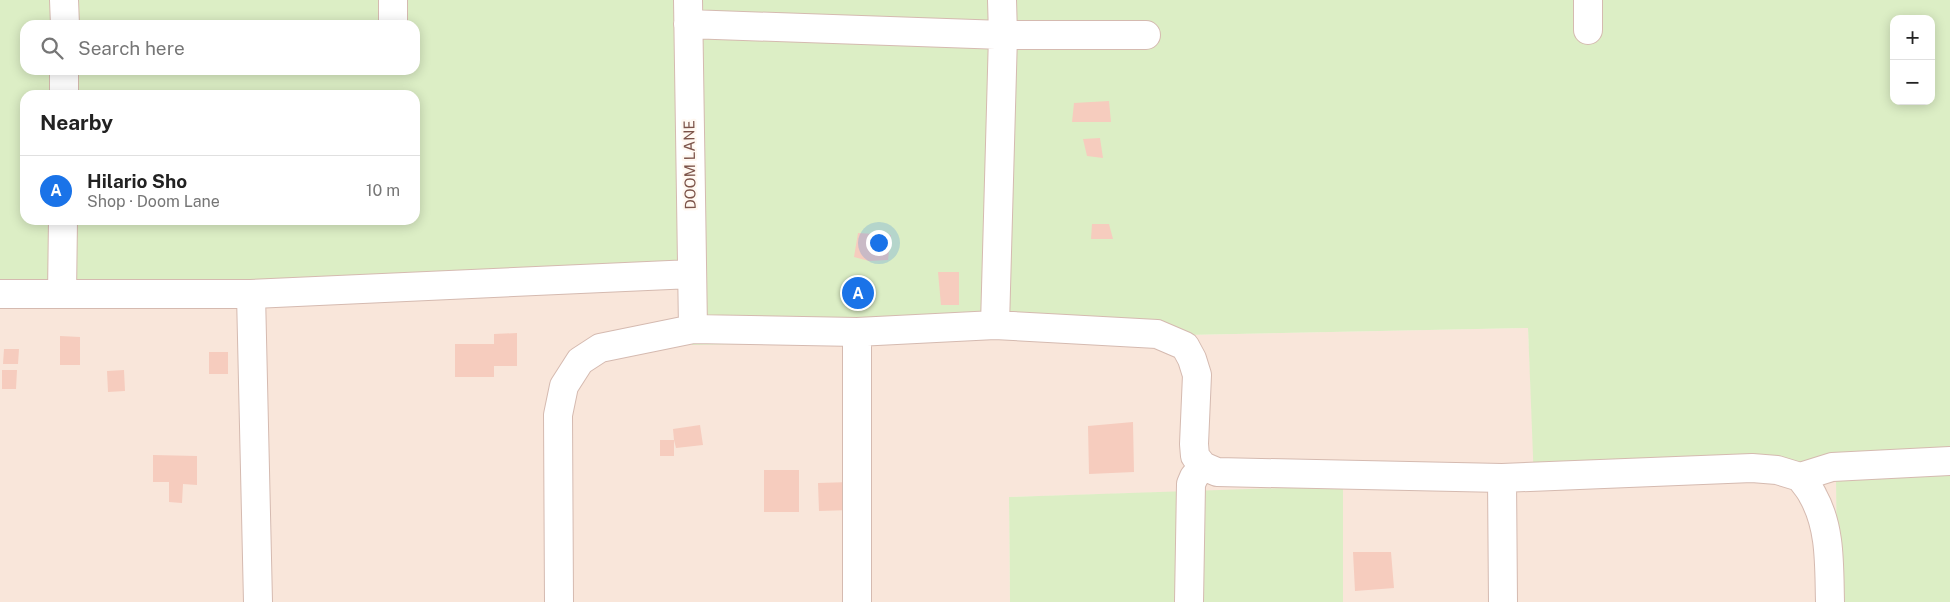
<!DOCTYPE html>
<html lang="en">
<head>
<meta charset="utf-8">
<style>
	:root { --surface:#fff; --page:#f2f2f2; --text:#222; --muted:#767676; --line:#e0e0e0; --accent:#1a73e8 }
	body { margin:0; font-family:"Public Sans",sans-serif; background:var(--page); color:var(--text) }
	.controls { position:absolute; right:15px; top:15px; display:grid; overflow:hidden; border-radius:10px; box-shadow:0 2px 12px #0003 }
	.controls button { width:45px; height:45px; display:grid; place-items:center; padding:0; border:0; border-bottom:1px solid var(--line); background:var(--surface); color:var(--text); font:25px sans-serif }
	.you { position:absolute; left:878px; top:242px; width:18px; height:18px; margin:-12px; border:4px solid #fff; border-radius:50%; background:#1a73e8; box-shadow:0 0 0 8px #1a73e833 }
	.badge { display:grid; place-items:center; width:32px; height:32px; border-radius:50%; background:var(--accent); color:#fff; font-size:16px; font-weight:700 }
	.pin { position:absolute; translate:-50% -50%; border:2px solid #fff; box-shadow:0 1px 5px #0006 }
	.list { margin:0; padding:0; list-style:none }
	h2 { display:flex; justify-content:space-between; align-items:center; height:65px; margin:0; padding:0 20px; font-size:21px }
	h2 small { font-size:16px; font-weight:400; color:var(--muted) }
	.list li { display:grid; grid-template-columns:32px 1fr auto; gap:15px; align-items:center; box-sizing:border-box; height:70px; padding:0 20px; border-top:1px solid var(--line) }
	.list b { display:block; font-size:19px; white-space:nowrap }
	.list p { margin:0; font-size:16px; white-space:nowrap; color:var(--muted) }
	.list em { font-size:16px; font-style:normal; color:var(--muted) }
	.icon { flex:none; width:28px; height:28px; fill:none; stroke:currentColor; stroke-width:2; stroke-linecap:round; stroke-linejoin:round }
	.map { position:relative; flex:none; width:1950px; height:602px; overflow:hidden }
	.search { position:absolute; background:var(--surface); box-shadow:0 2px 12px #0003; left:20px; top:20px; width:400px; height:55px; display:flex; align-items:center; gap:12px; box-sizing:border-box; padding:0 18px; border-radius:15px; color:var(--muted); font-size:19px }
	.panel { position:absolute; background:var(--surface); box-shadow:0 2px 12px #0003; left:20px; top:90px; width:400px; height:135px; border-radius:15px }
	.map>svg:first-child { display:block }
	.residential { fill:#f9e6da }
	.green { fill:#dceec5; fill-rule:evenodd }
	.building { fill:#f6ccbe }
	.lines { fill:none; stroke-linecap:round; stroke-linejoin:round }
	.minor-casing { stroke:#d5bab0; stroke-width:30 }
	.minor { stroke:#fff; stroke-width:28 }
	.labels { text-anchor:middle; stroke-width:4.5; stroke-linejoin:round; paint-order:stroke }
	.street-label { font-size:15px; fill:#7c5349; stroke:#fff8f1 }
</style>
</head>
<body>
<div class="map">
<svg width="1950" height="602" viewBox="0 0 1950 602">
	<rect width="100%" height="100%" fill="#fef3e9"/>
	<path class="residential" d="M700,282L692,345L1528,328L1535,482L1836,476L1837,602H1343V487L1009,497L1010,602H0V288Z"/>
	<path class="green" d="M0,0H1950V602H1837L1836,477L1534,482L1528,328L692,345L700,282L0,288ZM1894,19H1931V101H1894ZM25,25H415V70H25ZM25,95H415V220H25Z
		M1343,486V602H1010L1009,497Z"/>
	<path class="building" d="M1109,101L1111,122H1072L1074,103Z
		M1100,138L1103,158L1087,156L1083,139Z
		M1092,224H1109L1113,239H1091Z
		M858,233L891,235L888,260L869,261L854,257Z
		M938,272H959V305H941Z
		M517,333V366H494V377H455V344H494V334Z
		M60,336L80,337V365H60Z
		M4,349H19L18,364H3Z
		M209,352H228V374H209Z
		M2,370H17L16,389H2Z
		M124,370L125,391L108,392L107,371Z
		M1133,422L1134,472L1089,474L1088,426Z
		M700,425L703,445L676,448L674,440V456H660V440H674L673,429Z
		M153,455L197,456V485L183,484L182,503L169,502V482H153Z
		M764,470H799V512H764Z
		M851,482L852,510L819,511L818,483Z
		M1353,552H1391L1394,588L1355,591Z"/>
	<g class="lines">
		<defs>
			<path id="minor" d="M64,0L65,25
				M393,0V25
				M688,0L693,329
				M1588,0V30
				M688,24L1003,35H1146
				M64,95V70
				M0,294H251L692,274
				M62,294L63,220
				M251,294L258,602
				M995,325L1003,35L1002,0
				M857,332V602
				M1800,477C1804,483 1810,489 1813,496C1831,528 1829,566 1830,602
				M1502,478L1503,602
				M559,602L558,415L564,386L580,361L600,348L693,329L857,332L995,325L1157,334L1185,346L1192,359L1197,375L1194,444L1195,456L1203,466L1217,472L1502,478L1752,468L1777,470L1800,477L1832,467L1950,461
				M1189,602L1191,484L1194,477L1203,466"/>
		</defs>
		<use href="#minor" class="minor-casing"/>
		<use href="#minor" class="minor"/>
	</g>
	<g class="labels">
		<g class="street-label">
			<text transform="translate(690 165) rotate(-91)" y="5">DOOM LANE</text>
		</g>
	</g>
</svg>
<div class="controls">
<button>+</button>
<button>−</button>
</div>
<div class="you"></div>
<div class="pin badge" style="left:858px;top:293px">A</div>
<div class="search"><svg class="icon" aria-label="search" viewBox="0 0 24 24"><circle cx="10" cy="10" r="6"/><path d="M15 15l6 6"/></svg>Search here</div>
<section class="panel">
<h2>Nearby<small></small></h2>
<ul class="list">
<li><span class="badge">A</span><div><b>Hilario Sho</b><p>Shop · Doom Lane</p></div><em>10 m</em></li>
</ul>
</section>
</div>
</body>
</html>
